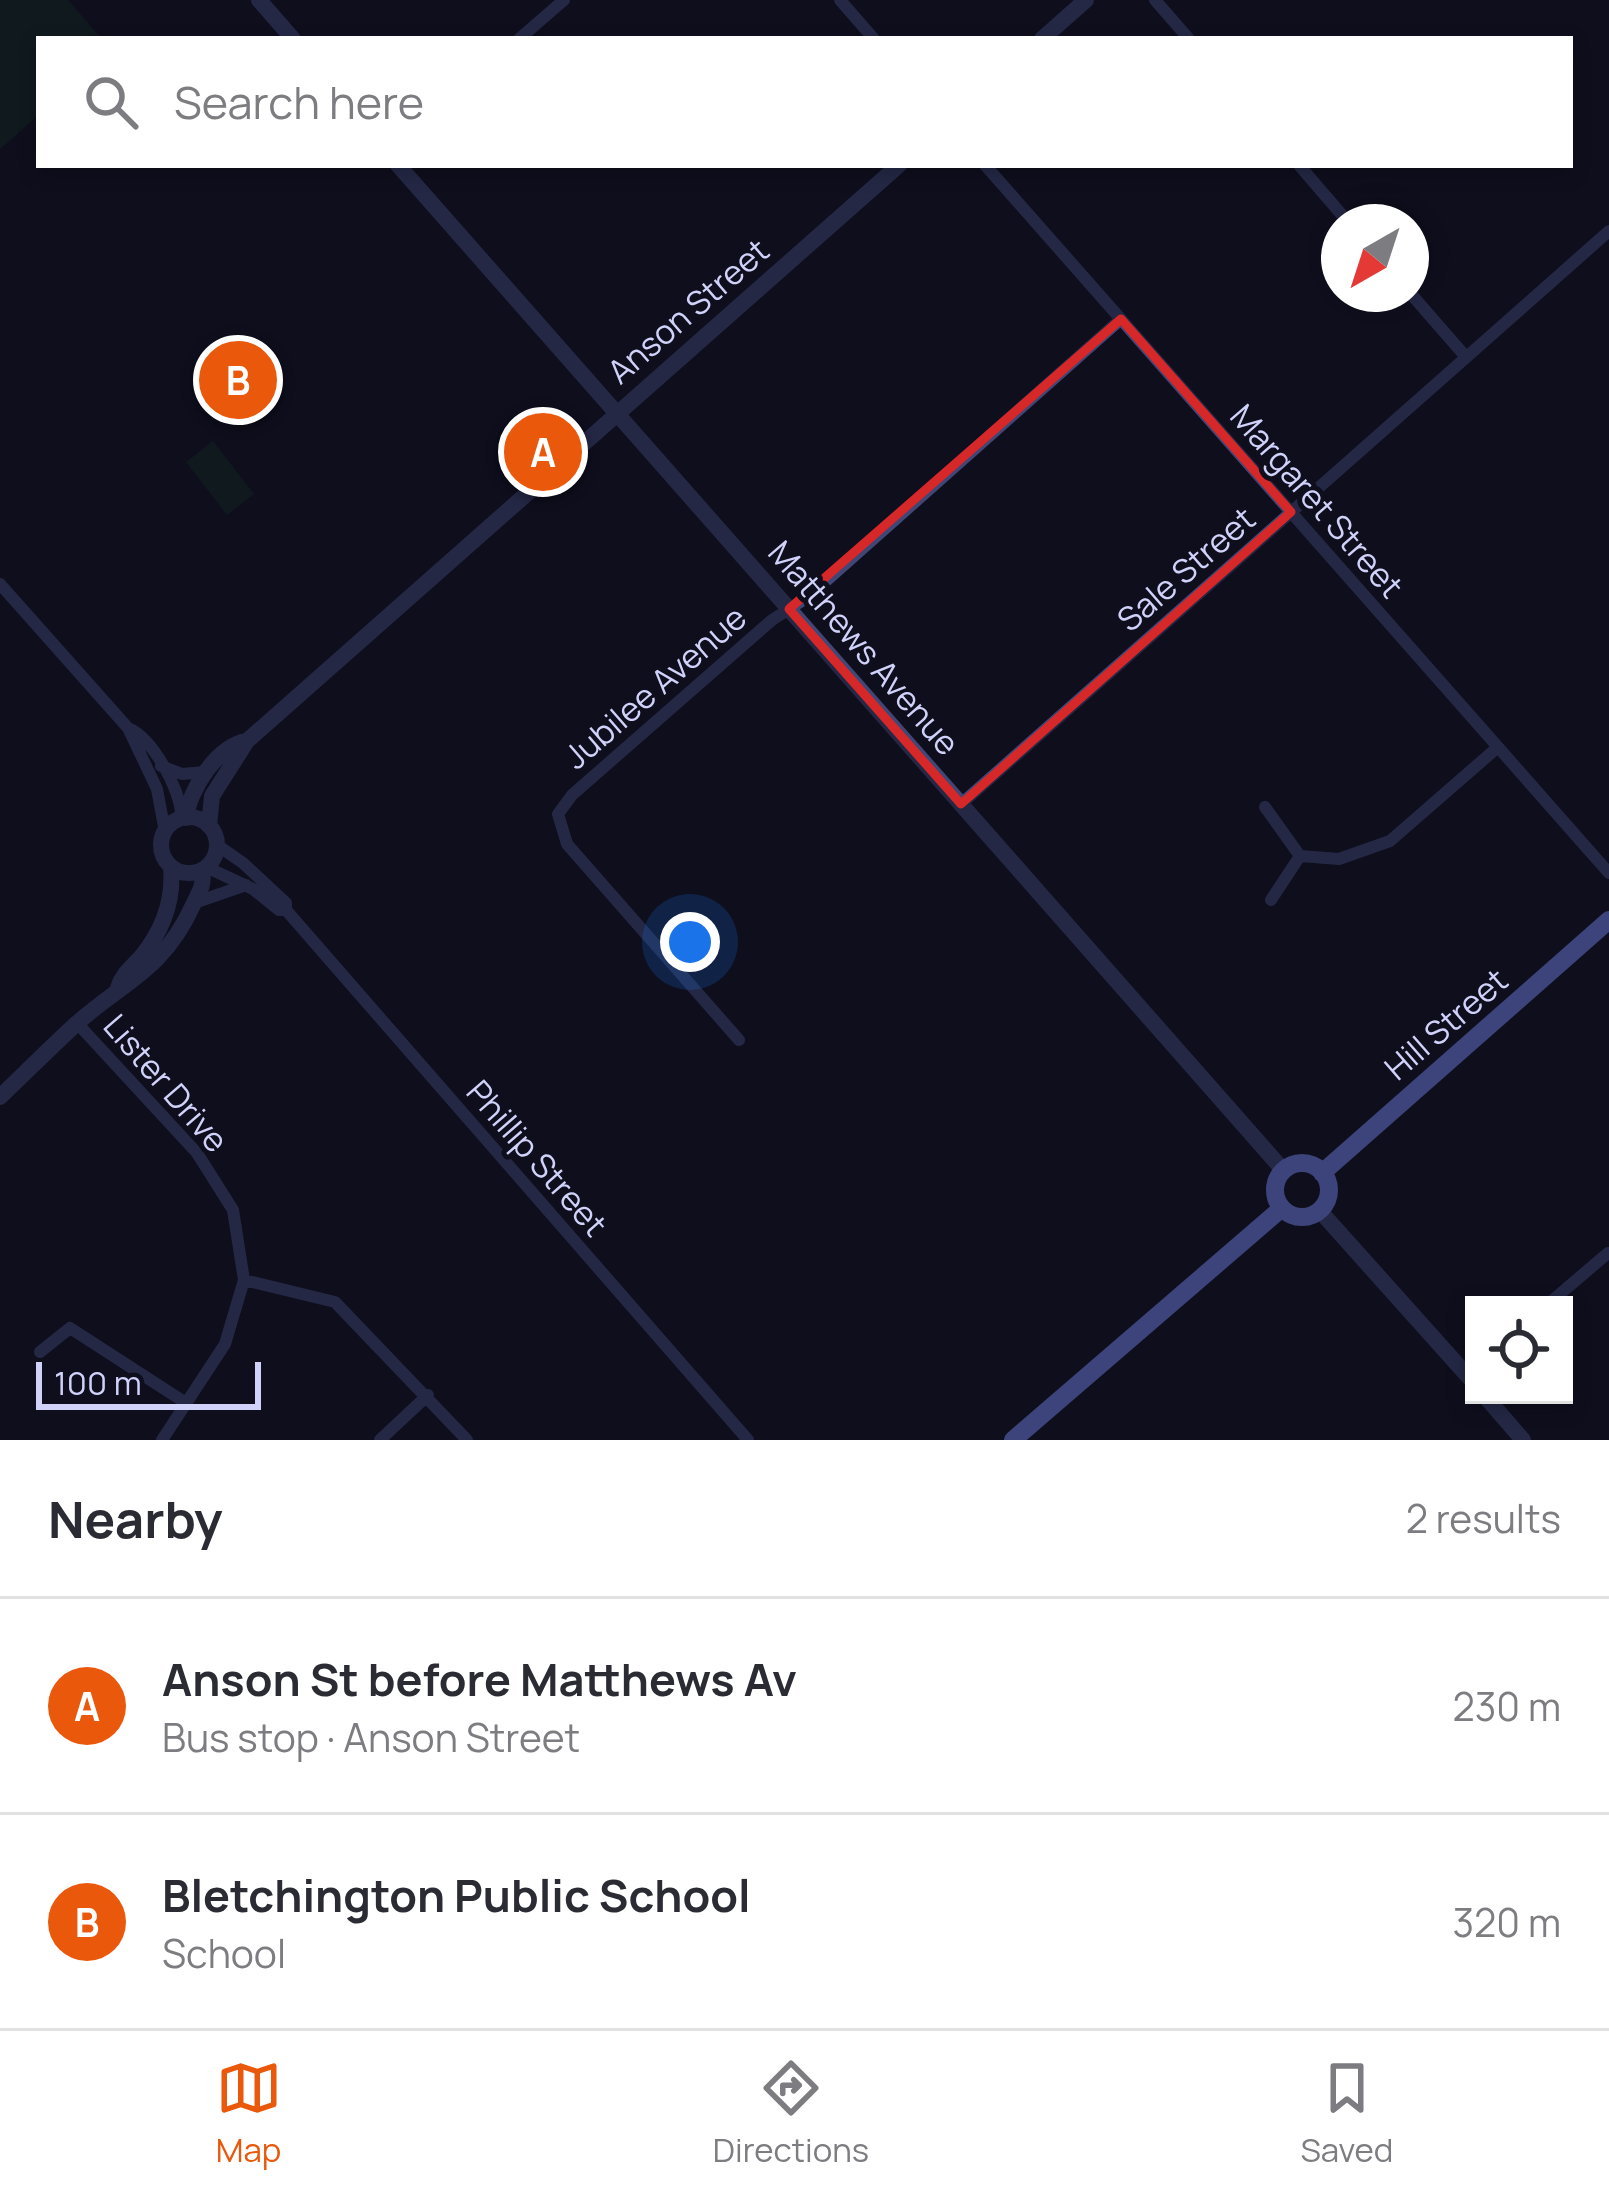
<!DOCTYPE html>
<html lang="en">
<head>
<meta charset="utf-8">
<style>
	:root { --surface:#fff; --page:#f2f2f3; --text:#2b2b33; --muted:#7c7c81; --line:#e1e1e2; --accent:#ea580c }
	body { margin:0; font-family:Manrope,sans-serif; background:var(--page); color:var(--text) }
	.controls { position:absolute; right:36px; bottom:36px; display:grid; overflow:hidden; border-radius:0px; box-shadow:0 6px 18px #0003 }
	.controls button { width:108px; height:108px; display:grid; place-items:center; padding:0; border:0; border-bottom:3px solid var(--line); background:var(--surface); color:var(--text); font:60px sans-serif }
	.compass { position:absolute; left:1321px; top:204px; width:108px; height:108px; border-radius:50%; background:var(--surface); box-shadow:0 6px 18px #0003; rotate:219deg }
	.scale { position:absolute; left:36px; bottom:30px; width:225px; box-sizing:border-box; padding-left:12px; border:6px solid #d0d2f9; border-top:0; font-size:33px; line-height:42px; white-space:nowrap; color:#d0d2f9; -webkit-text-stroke:9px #0e0e1d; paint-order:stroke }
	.you { position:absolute; left:690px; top:942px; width:42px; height:42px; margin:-30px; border:9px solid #fff; border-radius:50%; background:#1a73e8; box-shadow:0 0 0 18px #1a73e833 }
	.badge { display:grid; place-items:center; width:78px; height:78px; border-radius:50%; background:var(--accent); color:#fff; font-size:39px; font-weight:700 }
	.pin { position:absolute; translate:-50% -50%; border:6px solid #fff; box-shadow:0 3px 12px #0006 }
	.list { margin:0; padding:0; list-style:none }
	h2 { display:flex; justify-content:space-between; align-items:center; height:156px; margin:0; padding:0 48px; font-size:51px }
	h2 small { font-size:39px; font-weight:400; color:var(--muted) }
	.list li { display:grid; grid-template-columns:78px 1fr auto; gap:36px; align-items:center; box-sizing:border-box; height:216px; padding:0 48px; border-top:3px solid var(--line) }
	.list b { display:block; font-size:45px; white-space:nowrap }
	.list p { margin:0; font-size:39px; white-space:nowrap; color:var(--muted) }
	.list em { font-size:39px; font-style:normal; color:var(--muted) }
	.icon { flex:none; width:66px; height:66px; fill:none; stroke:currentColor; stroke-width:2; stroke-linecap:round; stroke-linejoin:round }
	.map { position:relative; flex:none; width:1609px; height:1440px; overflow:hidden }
	.search { position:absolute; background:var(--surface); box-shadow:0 6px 18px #0003; left:36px; right:36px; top:36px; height:132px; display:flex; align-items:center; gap:30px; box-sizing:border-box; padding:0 42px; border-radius:0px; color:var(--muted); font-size:45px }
	.sheet { height:588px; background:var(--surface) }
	nav { display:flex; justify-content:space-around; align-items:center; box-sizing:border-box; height:168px; border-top:3px solid var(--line); background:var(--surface); font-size:33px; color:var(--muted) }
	nav a { display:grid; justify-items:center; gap:6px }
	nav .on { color:var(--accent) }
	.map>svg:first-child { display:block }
	.green { fill:#122621 }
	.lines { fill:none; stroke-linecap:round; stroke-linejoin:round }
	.minor { stroke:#3f4776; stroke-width:12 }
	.tertiary { stroke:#3f4776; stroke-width:16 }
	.secondary { stroke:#7386ed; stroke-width:18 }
	.marked { fill:none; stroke:#d62828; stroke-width:9; stroke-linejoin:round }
	.labels { text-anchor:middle; stroke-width:10; stroke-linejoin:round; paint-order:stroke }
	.street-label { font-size:33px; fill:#d0d2f9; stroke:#0e0e1d }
</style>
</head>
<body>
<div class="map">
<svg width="1609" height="1440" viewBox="0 0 1609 1440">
	<rect width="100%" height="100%" fill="#0e0e1d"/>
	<path class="green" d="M0,0H68L102,39H39V115L0,149Z
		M213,441L254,494L227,515L186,462Z"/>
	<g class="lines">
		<path class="minor" d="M840,0L874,39
			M1155,0L1189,39
			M519,39L564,0
			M985,165L1609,873
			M1299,165L1348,222
			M1411,294L1466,357
			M0,584L128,728C152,737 181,790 181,815
			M128,728L157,789L165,832
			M161,766L182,774L205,772
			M961,804L1609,231
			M1265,807L1300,856L1339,859L1390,841L1498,747
			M217,845L243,863L286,903V910L748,1440
			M206,867L253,889L279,910H286
			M1271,900L1300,856
			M194,903L246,885
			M77,1023L197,1153L233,1210L244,1280L225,1344L162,1440
			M739,1040L567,844L558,814L572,795L772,620L808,597L1121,319
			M244,1280L335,1302L467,1440
			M1547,1305L1608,1253
			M40,1352L70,1328L186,1403
			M380,1440L428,1395"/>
		<path class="tertiary" d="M259,0L293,39
			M1042,39L1086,0
			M398,165L1284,1171
			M161 845a28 28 0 1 1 56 0a28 28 0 1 1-56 0Z
			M186,818C189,790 217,746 247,741L899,165
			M209,826L212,796L247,741
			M118,988C122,974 131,968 141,957C163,930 174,901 171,867
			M0,1097C25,1073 50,1048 76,1024C124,981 163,971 193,905C199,893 205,884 202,870
			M1320,1211L1474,1383
			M1484,1395L1523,1440"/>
		<path class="secondary" d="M1275 1190a27 27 0 1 1 54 0a27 27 0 1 1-54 0Z
			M1322,1173L1609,920
			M1013,1440L1282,1208"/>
	</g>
	<path d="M0 0H1609V1440H0ZM1121,319L1291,512L961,804L789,609Z" fill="#0e0e1d" fill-opacity=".55" fill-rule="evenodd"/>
	<path class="marked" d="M1121,319L1291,512L961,804L789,609Z"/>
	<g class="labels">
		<g class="street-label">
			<text transform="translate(688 311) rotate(-41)" y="12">Anson Street</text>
			<text transform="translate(1317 501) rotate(49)" y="12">Margaret Street</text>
			<text transform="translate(1186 569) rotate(-41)" y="12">Sale Street</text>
			<text transform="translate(864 648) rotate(49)" y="12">Matthews Avenue</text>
			<text transform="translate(655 687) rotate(-41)" y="12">Jubilee Avenue</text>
			<text transform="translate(1446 1024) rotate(-41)" y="12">Hill Street</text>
			<text transform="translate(166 1083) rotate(49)" y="12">Lister Drive</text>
			<text transform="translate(537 1158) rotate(49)" y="12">Phillip Street</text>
		</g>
	</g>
</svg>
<div class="controls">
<button><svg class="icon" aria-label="locate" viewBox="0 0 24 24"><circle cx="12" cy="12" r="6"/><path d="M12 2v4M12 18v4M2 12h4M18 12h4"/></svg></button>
</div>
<svg class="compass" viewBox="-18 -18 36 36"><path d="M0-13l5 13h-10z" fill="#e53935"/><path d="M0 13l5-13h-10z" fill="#7c7c81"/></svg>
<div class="scale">100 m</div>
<div class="you"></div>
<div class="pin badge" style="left:543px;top:452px">A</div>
<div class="pin badge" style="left:238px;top:380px">B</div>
<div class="search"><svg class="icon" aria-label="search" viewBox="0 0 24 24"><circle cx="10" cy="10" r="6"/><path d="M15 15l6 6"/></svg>Search here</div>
</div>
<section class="sheet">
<h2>Nearby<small>2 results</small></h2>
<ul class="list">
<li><span class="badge">A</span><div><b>Anson St before Matthews Av</b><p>Bus stop · Anson Street</p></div><em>230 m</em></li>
<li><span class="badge">B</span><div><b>Bletchington Public School</b><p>School</p></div><em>320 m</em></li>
</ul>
</section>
<nav>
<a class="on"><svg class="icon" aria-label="map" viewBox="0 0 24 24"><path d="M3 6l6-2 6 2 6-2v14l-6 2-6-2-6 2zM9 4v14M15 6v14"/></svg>Map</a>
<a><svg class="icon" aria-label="directions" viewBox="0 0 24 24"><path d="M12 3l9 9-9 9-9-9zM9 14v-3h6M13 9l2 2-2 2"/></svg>Directions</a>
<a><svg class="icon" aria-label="saved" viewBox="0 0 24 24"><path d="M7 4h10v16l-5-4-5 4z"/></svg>Saved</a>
</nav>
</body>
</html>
